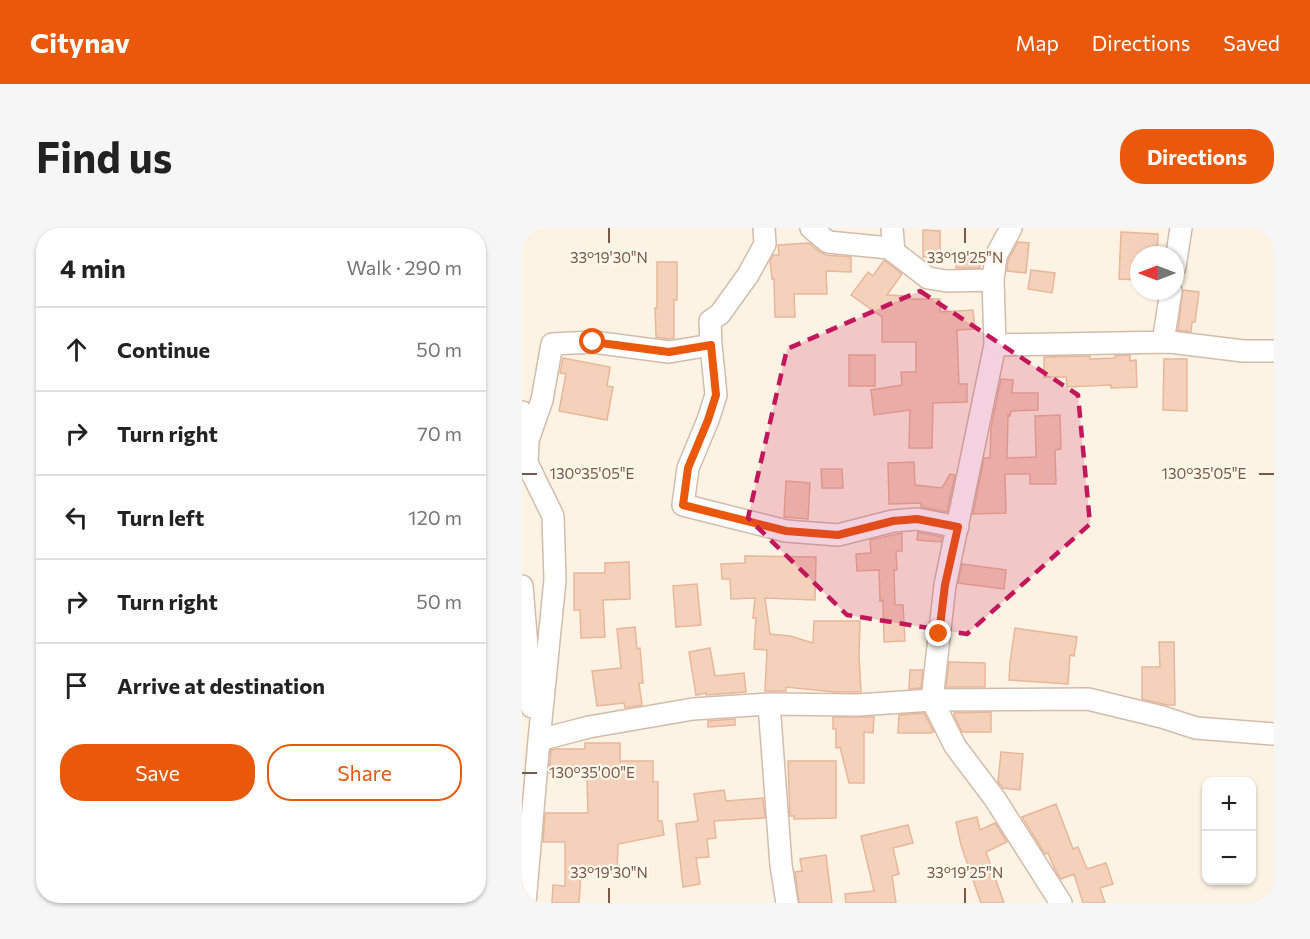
<!DOCTYPE html>
<html lang="en">
<head>
<meta charset="utf-8">
<style>
	:root { --surface:#fff; --page:#f6f6f6; --text:#222; --muted:#767676; --line:#e0e0e0; --accent:#ea580c }
	body { margin:0; font-family:Commissioner,sans-serif; background:var(--page); color:var(--text) }
	.controls { position:absolute; right:18px; bottom:18px; display:grid; overflow:hidden; border-radius:12px; box-shadow:0 2px 4px #0004 }
	.controls button { width:54px; height:54px; display:grid; place-items:center; padding:0; border:0; border-bottom:2px solid var(--line); background:var(--surface); color:var(--text); font:30px sans-serif }
	.compass { position:absolute; left:608px; top:18px; width:54px; height:54px; border-radius:50%; background:var(--surface); box-shadow:0 2px 4px #0004; rotate:270deg }
	.stop { position:absolute; width:18px; height:18px; margin:-14px; border:4px solid #ea580c; border-radius:50%; background:#fff }
	.stop.end { background:#ea580c; border-color:#fff; box-shadow:0 2px 6px #0008 }
	.list { margin:0; padding:0; list-style:none }
	h2 { display:flex; justify-content:space-between; align-items:center; height:78px; margin:0; padding:0 24px; font-size:26px }
	h2 small { font-size:20px; font-weight:400; color:var(--muted) }
	.list li { display:grid; grid-template-columns:39px 1fr auto; gap:18px; align-items:center; box-sizing:border-box; height:84px; padding:0 24px; border-top:2px solid var(--line) }
	.list b { display:block; font-size:22px; white-space:nowrap }
	.list em { font-size:20px; font-style:normal; color:var(--muted) }
	.actions { display:flex; gap:12px; padding:18px 24px }
	.actions a { flex:1; padding:14px 0; border:2px solid var(--accent); border-radius:24px; text-align:center; font-size:21px; color:var(--accent) }
	.actions .main { background:var(--accent); color:#fff }
	.icon { flex:none; width:33px; height:33px; fill:none; stroke:currentColor; stroke-width:2; stroke-linecap:round; stroke-linejoin:round }
	.map { position:relative; flex:none; width:752px; height:675px; overflow:hidden; border-radius:24px }
	header { display:flex; align-items:center; gap:36px; box-sizing:border-box; height:84px; padding:0 30px; background:var(--accent); color:#fff }
	header strong { font-size:28px }
	nav { display:flex; gap:33px; margin-inline-start:auto; font-size:21px }
	.intro { display:flex; align-items:center; justify-content:space-between; box-sizing:border-box; height:144px; padding:0 36px }
	h1 { margin:0; font-size:42px }
	.button { padding:15px 27px; border-radius:24px; background:var(--accent); color:#fff; font-size:21px; font-weight:700 }
	main { display:flex; gap:36px; padding:0 36px }
	aside { flex:1; background:var(--surface); border-radius:24px; box-shadow:0 2px 4px #0004 }
	.map>svg:first-child { display:block }
	.building { fill:#f4d1ba; stroke:#e8b69a; stroke-width:1.5 }
	.lines { fill:none; stroke-linecap:round; stroke-linejoin:round }
	.minor-casing { stroke:#d2bcac; stroke-width:24 }
	.minor { stroke:#fff; stroke-width:21 }
	.route { stroke:#ea580c; stroke-width:8 }
	.marked { fill:#c2185b; fill-opacity:0.2; stroke:#c2185b; stroke-width:4.5; stroke-dasharray:12 8; stroke-linejoin:round }
	.ticks { fill:none; stroke:#785848; stroke-width:2 }
	.ticks-label { font-size:15px; text-anchor:middle; fill:#785848; stroke:#fff7ec; stroke-width:4.5; stroke-linejoin:round; paint-order:stroke }
</style>
</head>
<body>
<header>
<strong>Citynav</strong>
<nav><a>Map</a><a>Directions</a><a>Saved</a></nav>
</header>
<div class="intro"><h1>Find us</h1><a class="button">Directions</a></div>
<main>
<aside>
<h2>4 min<small>Walk · 290 m</small></h2>
<ul class="list">
<li><svg class="icon" aria-label="ahead" viewBox="0 0 24 24"><path d="M12 20V5M6 11l6-6 6 6"/></svg><div><b>Continue</b></div><em>50 m</em></li>
<li><svg class="icon" aria-label="right" viewBox="0 0 24 24"><path d="M7 20v-9h11M14 6l5 5-5 5"/></svg><div><b>Turn right</b></div><em>70 m</em></li>
<li><svg class="icon" aria-label="left" viewBox="0 0 24 24"><path d="M17 20v-9H6M10 6l-5 5 5 5"/></svg><div><b>Turn left</b></div><em>120 m</em></li>
<li><svg class="icon" aria-label="right" viewBox="0 0 24 24"><path d="M7 20v-9h11M14 6l5 5-5 5"/></svg><div><b>Turn right</b></div><em>50 m</em></li>
<li><svg class="icon" aria-label="arrive" viewBox="0 0 24 24"><path d="M6 21V4h12l-3 4 3 4H6"/></svg><div><b>Arrive at destination</b></div></li>
</ul>
<div class="actions"><a class="main">Save</a><a>Share</a></div>
</aside>
<div class="map">
<svg width="752" height="675" viewBox="0 0 752 675">
	<rect width="100%" height="100%" fill="#fdf3e4"/>
	<path class="building" d="M401,2L418,3V29H401Z
		M599,4L636,6L635,26L621,25V27H617V52L597,51Z
		M496,14L507,15L504,45L485,43L486,32Z
		M287,15L298,24L304,27L329,29V44L304,43L305,66H272L273,89H253L252,51H250L248,33L251,27H257L256,17Z
		M434,29H458V40H434Z
		M362,32L380,46L365,67L385,68V71H418V84L451,82L453,101L435,102L437,156H445V174L411,175L410,220H387L388,182L352,187L349,162L380,157L379,144H394V114H360V89L329,67L346,44L351,48Z
		M135,34H155V72H152V110L147,111L134,109L133,80H135Z
		M509,42L533,45L530,65L506,61Z
		M661,62L677,64L673,94H670L669,104L656,102Z
		M327,127H353V158H327Z
		M608,127V133L614,132L615,159L589,160V157L545,159L544,149H522V129L568,128V131L593,130V128Z
		M41,130L88,139L85,158L91,159L85,192L37,183L44,146L38,145Z
		M642,131H665V183L641,182Z
		M479,151L491,152L490,165H516V182L489,183L488,188L486,187L485,230L514,229L513,188L538,187L539,221L533,222L534,256H508V246H483L484,285L451,286L462,230H468L469,200Z
		M392,234L393,257L420,260L428,246L433,247L425,284L399,279V275L367,276L366,235Z
		M299,241H320L321,260H300Z
		M264,253L288,255L286,291L262,289Z
		M396,304L420,309L419,314L395,312Z
		M380,305V323H374L375,342H372L373,377H381L383,413L362,414L361,372L358,373L357,342L335,343L334,326L349,325L348,312Z
		M223,328L294,329L293,372L243,370L248,406L268,408L291,415L292,393H338L337,428L339,464H313L264,459V463H243L245,422L232,421L234,390H231L233,370L209,371L208,351H200L199,336L223,335Z
		M107,334L108,371L81,372L83,409L59,410L58,382H52V345H83V335Z
		M440,336L484,342L482,361L436,355Z
		M175,356L179,397L154,399L151,358Z
		M113,399L115,421L118,420L121,455H117L120,477L103,480L102,475L75,478L70,443L99,440L95,401Z
		M493,400L555,409L552,428L548,427L546,456L487,452L488,435Z
		M637,414H652L653,477H645L620,471V439H638Z
		M188,420L193,448L222,445L224,464L184,467V465L174,467L167,424Z
		M427,434L463,435V459H424Z
		M388,442H401L399,460L387,461Z
		M469,484V504H440L432,487V485Z
		M402,485L412,504H409V505H376L377,487Z
		M311,489H352L351,505L342,504V555H327L318,519L314,520V501H311Z
		M213,491V497L186,499V493Z
		M63,515H98V533H131V554H136V593H140L142,607L96,616L95,645L59,644L57,675H30L31,657L43,658V614H21L23,585H66L65,551H63V545H27L29,522L34,521H63Z
		M479,524L501,526L498,562L481,560L476,554Z
		M266,533H314V590L272,591V588H268Z
		M202,562L204,573L241,570L243,590L192,593L194,610L185,611L187,629L174,630L178,656L161,659L154,596L176,593L172,566Z
		M534,576L551,621L556,619L565,641L584,635L591,656L578,660L583,675H561L552,646L539,651L533,642L526,625L523,626L500,589Z
		M455,589L458,602L473,595L485,614L464,624L482,675H459L439,617L434,594Z
		M386,597L391,615L371,620L377,646L370,648L374,675H324L323,666L352,663L339,608Z
		M304,627L310,675H277L273,644L280,643L278,631Z"/>
	<g class="lines">
		<defs>
			<path id="minor" d="M242,0L243,16L226,47L198,86L188,93L189,117L194,167L186,192L166,240L161,277L264,303L316,307L371,293L395,291L436,299
				M289,0L306,14L367,20L406,50L425,53L471,52
				M370,0L372,24
				M489,0L474,28L471,52L473,117L423,357L410,472L433,518L473,571L539,675
				M653,39L659,0
				M641,114L649,63
				M473,117L648,114L721,123H752
				M0,184L6,213L5,235L31,288L33,352L17,512L3,675
				M6,212L20,172L30,116L71,114L147,124L189,117
				M0,358L10,479
				M247,476L259,637L265,675
				M17,512L67,499L171,481L247,476L336,477L410,472L566,471L640,489L674,500L752,506"/>
		</defs>
		<use href="#minor" class="minor-casing"/>
		<use href="#minor" class="minor"/>
	</g>
	<g class="lines">
		<path class="route" d="M71,114L147,124L189,117L194,167L186,192L166,240L161,277L264,303L316,307L371,293L395,291L436,299L423,357L417,406"/>
	</g>
	<path class="marked" d="M398,63L556,167L568,296L445,406L325,387L226,290L265,121Z"/>
	<path class="ticks" d="M87,0V15M443,0V15M0,246H15M737,246H752M0,545H15M87,660V675M443,660V675"/>
	<g class="ticks-label">
		<text x="87" y="35">33°19'30"N</text>
		<text x="443" y="35">33°19'25"N</text>
		<text x="682" y="251">130°35'05"E</text>
		<text x="70" y="251">130°35'05"E</text>
		<text x="70" y="550">130°35'00"E</text>
		<text x="87" y="650">33°19'30"N</text>
		<text x="443" y="650">33°19'25"N</text>
	</g>
</svg>
<div class="controls">
<button>+</button>
<button>−</button>
</div>
<svg class="compass" viewBox="-18 -18 36 36"><path d="M0-13l5 13h-10z" fill="#e53935"/><path d="M0 13l5-13h-10z" fill="#767676"/></svg>
<div class="stop" style="left:71px;top:114px"></div>
<div class="stop end" style="left:417px;top:406px"></div>
</div>
</main>
</body>
</html>
